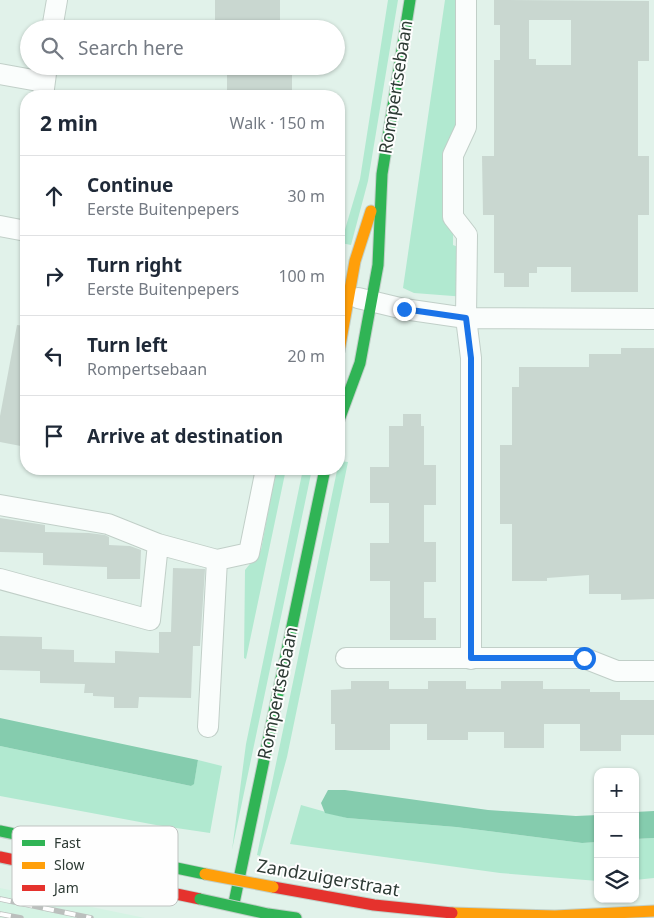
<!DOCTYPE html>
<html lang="en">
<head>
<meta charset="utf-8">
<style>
	:root { --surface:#fff; --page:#f6f6f7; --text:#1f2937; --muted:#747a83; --line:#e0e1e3 }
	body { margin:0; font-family:"Noto Sans",sans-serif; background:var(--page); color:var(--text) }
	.controls { position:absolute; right:15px; bottom:15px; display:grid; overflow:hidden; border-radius:10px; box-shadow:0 1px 4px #0004 }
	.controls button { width:45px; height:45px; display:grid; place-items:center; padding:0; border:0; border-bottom:1px solid var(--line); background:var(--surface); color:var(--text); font:25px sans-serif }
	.stop { position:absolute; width:15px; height:15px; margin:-11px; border:4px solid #1a73e8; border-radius:50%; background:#fff }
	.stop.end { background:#1a73e8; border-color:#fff; box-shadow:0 1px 5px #0008 }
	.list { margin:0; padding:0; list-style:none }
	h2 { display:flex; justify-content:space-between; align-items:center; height:65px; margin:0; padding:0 20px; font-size:21px }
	h2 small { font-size:16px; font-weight:400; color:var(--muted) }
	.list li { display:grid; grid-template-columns:32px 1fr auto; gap:15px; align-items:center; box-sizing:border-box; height:80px; padding:0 20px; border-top:1px solid var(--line) }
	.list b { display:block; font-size:19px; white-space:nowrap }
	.list p { margin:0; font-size:16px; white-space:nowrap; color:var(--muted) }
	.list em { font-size:16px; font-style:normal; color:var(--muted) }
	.icon { flex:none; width:28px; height:28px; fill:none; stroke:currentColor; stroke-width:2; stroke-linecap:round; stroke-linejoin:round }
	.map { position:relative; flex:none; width:654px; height:918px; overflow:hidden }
	.search { position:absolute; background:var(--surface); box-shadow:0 1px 4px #0004; left:20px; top:20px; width:325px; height:55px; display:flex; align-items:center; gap:12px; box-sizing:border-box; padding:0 18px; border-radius:28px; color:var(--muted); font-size:19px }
	.panel { position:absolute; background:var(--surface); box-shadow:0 1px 4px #0004; left:20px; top:90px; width:325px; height:385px; border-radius:20px }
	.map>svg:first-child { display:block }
	.built { fill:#d5f3e4 }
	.green { fill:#b1e9d0 }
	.water { fill:#85ccae }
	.building { fill:#c9d7d0; fill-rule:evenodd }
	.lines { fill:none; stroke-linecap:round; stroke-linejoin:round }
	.street-casing { stroke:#c1cfc8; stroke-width:22 }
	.fast-casing { stroke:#c1cfc8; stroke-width:13 }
	.slow-casing { stroke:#c1cfc8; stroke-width:13 }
	.jam-casing { stroke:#c1cfc8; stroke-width:13 }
	.street { stroke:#fafdfc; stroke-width:20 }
	.fast { stroke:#30b455; stroke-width:11 }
	.slow { stroke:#ff9f0a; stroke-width:11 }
	.jam { stroke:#e5322d; stroke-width:11 }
	.rail-casing { stroke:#bbbfbd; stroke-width:5.5 }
	.rail { stroke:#fefefe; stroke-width:4; stroke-dasharray:11; stroke-linecap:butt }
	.fast-bridge-casing { stroke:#c1cfc8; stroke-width:13; stroke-linecap:butt }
	.slow-bridge-casing { stroke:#c1cfc8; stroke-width:13; stroke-linecap:butt }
	.fast-bridge { stroke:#30b455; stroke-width:11 }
	.slow-bridge { stroke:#ff9f0a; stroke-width:11 }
	.route { stroke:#1a73e8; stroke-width:6 }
	.labels { text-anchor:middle; stroke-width:4; stroke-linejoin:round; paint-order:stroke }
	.street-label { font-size:18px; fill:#2d3a34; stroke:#fefefe }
	.key { fill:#fefefe; stroke:#bfc3c1; stroke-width:1 }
	.key-label { font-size:14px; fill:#2d3a34 }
</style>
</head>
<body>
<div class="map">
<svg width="654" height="918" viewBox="0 0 654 918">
	<rect width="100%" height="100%" fill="#e1f2ea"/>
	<path class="built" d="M0,888L145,918H0Z"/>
	<path class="green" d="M388,0H398L368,181L351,245L341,243L360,179Z
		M445,0H473L462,135L454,136L453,245L466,250V297L414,293L403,288Z
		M339,461L348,462L287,757L260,856L257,855Z
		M276,469H286L246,659L244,658L245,570L261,550Z
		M303,469H312L232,850L246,744Z
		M0,746L191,786L194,783L198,760L222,766L210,833L156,825L0,796Z
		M301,805L347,818L456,827L582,843L598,842V881L500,873L290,844Z
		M654,838V878L635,880V839Z"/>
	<path class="water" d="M0,718L198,760L194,784L191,786L0,746Z
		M328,790H345L488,810L576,816L598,815V842L582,843L456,827L347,818L325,813L321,803Z
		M654,811V838L635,839V812Z"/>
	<path class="building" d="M215,0H280V29H215Z
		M494,0L649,1V61H638V156H649V215H638V292H571V267H537V273H529V287H504V273H494V215H483L482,156H494V60H500V25H494ZM529,20H571V65H536V59H529Z
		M227,66H292V96H227Z
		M17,325L26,326V447L0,442V416Z
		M621,348H654V599L621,600V594H589V575L547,578V581H512V524H500V445H512V387H519V367H589V354H621Z
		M403,414H421V426H424V465H436V505H424V542H436V582H424V618H436V640H390V581H370V543H389V503H370V467H389V426H403Z
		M0,518L45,525V532L89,533L105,535L109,537V545L130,546L141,550L140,579H107V567L43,565V553L0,552Z
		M173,568L205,569L200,646H193L191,698L139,697L138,708H114V697L93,696V693H84L85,684L40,683V671L0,670V636L42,637V649L74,650V662L115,663V651L159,653V632H171Z
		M351,681H389V689H428V681H466V689H501V681H543V689H590V692H620V700H654V735H621V751H580V724H544V748H504V732H468V740H427V724H390V750H335V724H331V690L351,689Z"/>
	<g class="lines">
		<defs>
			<path id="street" d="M52,29L57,0
				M0,74L44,82
				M43,96L47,66
				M0,226L26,231
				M358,298L404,309L466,318L467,235L453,217V155L466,127V0
				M0,505L108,524L158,544L217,560
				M0,579L150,620L158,544
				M346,658H584L617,671H654
				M471,659V358L466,318L654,319
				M208,727L217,560L249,553L266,469"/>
			<path id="fast" d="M339,420L360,363L378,265L382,174L410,0
				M0,831L205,874
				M234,903L325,469
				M268,914L296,918"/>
			<path id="slow" d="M339,351L355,261L371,211
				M452,913L555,916L654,911"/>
			<path id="jam" d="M0,857L200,899
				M273,887L374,905L452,913"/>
		</defs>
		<use href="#street" class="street-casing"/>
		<use href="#fast" class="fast-casing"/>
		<use href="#slow" class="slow-casing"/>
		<use href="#jam" class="jam-casing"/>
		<use href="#street" class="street"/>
		<use href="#fast" class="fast"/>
		<use href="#slow" class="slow"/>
		<use href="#jam" class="jam"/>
		<defs>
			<path id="rail" d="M0,899L91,918
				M0,914L21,918"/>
		</defs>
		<use href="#rail" class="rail-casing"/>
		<use href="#rail" class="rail"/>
		<defs>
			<path id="fast-bridge" d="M200,899L268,914"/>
			<path id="slow-bridge" d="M205,874L273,887"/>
		</defs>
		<use href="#fast-bridge" class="fast-bridge-casing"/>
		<use href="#slow-bridge" class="slow-bridge-casing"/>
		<use href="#fast-bridge" class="fast-bridge"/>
		<use href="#slow-bridge" class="slow-bridge"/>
	</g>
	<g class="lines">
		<path class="route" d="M404,309L466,318L471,358V658H584"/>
	</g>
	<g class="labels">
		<g class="street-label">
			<text transform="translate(396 87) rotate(-81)" y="6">Rompertsebaan</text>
			<text transform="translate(278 693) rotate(-78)" y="6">Rompertsebaan</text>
			<text transform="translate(328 878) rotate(10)" y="6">Zandzuigerstraat</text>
		</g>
	</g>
	<rect x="12" y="826" width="166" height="80" rx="8" class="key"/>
	<rect x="22" y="840" width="23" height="6" fill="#30b455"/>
	<rect x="22" y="862" width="23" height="7" fill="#ff9f0a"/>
	<rect x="22" y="885" width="23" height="6" fill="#e5322d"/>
	<g class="key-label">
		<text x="54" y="848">Fast</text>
		<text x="54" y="870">Slow</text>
		<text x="54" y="893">Jam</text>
	</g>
</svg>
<div class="controls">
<button>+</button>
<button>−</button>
<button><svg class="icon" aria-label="layers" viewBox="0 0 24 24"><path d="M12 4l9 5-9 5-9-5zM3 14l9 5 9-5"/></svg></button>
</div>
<div class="stop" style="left:584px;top:658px"></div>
<div class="stop end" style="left:404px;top:309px"></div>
<div class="search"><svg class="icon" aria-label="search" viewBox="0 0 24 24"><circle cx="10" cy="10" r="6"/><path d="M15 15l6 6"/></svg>Search here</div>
<section class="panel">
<h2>2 min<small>Walk · 150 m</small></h2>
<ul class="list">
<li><svg class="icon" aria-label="ahead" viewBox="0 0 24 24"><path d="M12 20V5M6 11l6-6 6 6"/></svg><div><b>Continue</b><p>Eerste Buitenpepers</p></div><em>30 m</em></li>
<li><svg class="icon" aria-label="right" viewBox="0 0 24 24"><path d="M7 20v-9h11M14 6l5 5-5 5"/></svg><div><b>Turn right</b><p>Eerste Buitenpepers</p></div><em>100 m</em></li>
<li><svg class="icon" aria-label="left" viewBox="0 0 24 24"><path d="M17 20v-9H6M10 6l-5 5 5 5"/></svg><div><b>Turn left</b><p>Rompertsebaan</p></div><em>20 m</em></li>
<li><svg class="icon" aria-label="arrive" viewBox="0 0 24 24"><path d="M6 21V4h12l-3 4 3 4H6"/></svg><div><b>Arrive at destination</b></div></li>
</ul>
</section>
</div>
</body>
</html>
